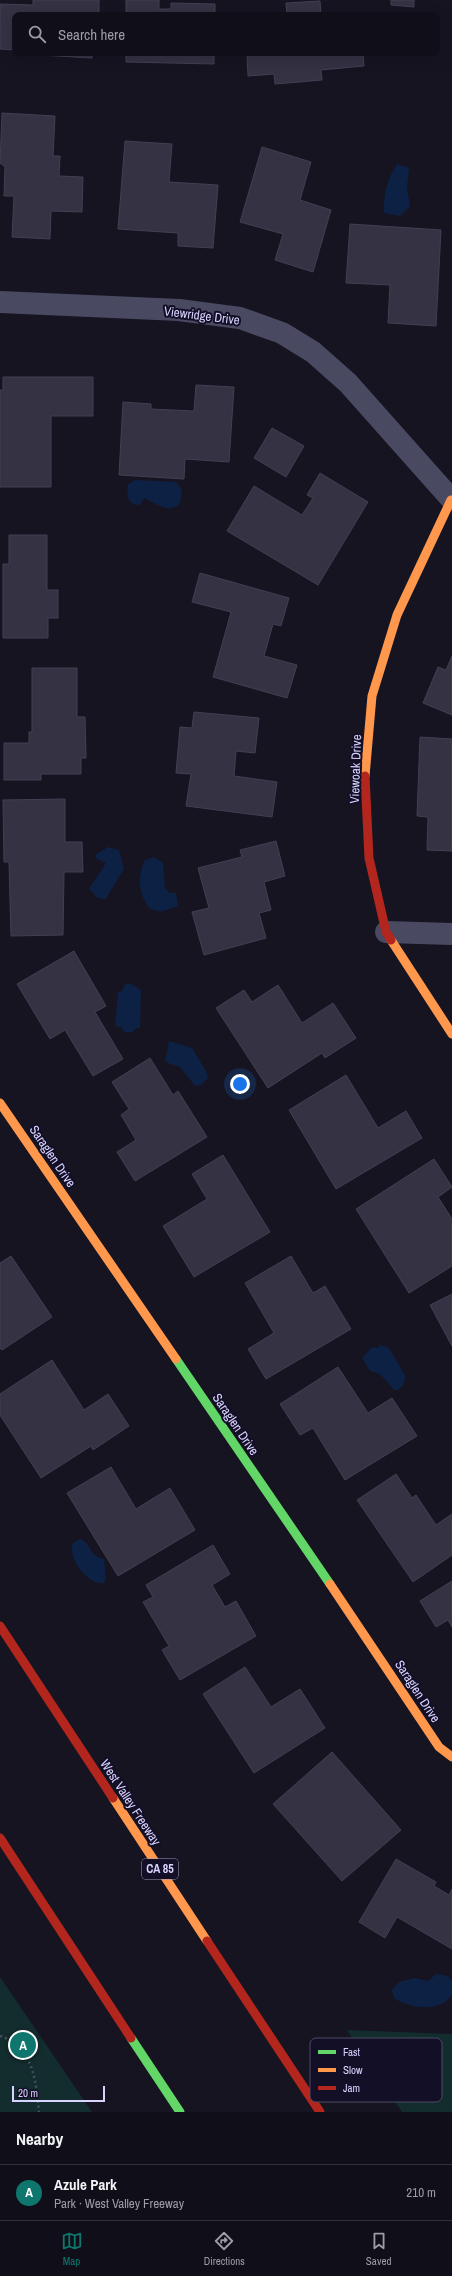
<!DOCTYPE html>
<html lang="en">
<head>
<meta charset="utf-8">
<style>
	:root { --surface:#100f19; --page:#191822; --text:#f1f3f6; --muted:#9c9ca2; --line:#302f38; --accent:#0f766e }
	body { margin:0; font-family:"Archivo Narrow",sans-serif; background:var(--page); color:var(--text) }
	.scale { position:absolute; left:12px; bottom:10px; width:93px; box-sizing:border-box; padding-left:4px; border:2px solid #d9d4ff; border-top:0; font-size:11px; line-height:14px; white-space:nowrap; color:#d9d4ff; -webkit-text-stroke:3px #130f26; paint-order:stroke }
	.you { position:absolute; left:240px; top:1084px; width:14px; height:14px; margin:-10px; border:3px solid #fff; border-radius:50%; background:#1a73e8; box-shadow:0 0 0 6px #1a73e833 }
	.badge { display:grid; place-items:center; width:26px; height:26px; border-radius:50%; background:var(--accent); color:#fff; font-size:13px; font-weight:700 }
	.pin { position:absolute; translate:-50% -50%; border:2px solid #fff; box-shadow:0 1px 4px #0006 }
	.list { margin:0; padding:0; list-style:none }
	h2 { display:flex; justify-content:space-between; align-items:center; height:52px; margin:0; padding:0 16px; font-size:17px }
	h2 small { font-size:13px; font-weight:400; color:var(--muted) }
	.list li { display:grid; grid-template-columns:26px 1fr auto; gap:12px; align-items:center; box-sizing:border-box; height:56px; padding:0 16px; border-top:1px solid var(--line) }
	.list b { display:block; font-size:15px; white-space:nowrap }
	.list p { margin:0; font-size:13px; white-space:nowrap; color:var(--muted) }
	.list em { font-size:13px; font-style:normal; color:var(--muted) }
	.icon { flex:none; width:22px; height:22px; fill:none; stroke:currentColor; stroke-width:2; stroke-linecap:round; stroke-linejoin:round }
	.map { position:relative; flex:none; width:452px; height:2112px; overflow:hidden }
	.search { position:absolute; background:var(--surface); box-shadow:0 4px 16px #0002; left:12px; right:12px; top:12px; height:44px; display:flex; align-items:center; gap:10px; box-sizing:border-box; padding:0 14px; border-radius:8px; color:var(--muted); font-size:15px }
	.sheet { height:108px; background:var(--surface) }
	nav { display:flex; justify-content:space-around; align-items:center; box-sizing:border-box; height:56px; border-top:1px solid var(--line); background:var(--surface); font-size:11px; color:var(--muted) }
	nav a { display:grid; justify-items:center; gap:2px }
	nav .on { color:var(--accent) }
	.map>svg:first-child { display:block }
	.green { fill:#132c2d }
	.water { fill:#0d2144 }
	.building { fill:#343243; stroke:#433f54 }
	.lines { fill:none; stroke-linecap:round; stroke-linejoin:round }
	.path { stroke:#44505f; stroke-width:2.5; stroke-dasharray:2 3; stroke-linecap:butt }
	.street { stroke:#4a4962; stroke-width:22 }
	.fast { stroke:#63d668; stroke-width:9 }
	.slow { stroke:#ff974d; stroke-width:9 }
	.jam { stroke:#b3261e; stroke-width:9 }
	.labels { text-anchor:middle; stroke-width:4; stroke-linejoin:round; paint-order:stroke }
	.shield { fill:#130f26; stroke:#9e99be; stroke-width:1 }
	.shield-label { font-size:12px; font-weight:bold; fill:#d9d4ff }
	.street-label { font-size:13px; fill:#d9d4ff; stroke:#130f26 }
	.key { fill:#130f26; stroke:#4e4a67; stroke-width:1 }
	.key-label { font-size:11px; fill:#d9d4ff }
</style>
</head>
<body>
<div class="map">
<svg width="452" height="2112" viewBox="0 0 452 2112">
	<rect width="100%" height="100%" fill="#161421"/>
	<path class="green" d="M0,1977L92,2112H0Z
		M347,2030L452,2034V2112H402Z"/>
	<path class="water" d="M397,164L409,168L407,187L410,206L400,216L384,213C383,196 387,179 397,164Z
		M136,480L176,482L182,490L180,503C170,515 155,503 144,498L140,505C126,505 127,494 128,484Z
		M108,847L119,850L124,869L105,900L97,897L89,889L106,863L97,859L95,855Z
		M154,857L163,863L165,888L170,893H176L178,906L160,912L149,908C138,892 137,877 145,860Z
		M125,984H131L141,990L140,1028H136L133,1032H124L121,1027L115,1026L118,992L122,991Z
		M169,1041L192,1048L206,1071L208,1078L201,1085L195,1086L180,1067L165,1062Z
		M380,1345L389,1348L406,1377L403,1385L398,1390H394C386,1381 383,1373 370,1371L362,1358L372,1347L378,1348Z
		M80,1539C91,1543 88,1555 104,1559L106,1579L104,1583C88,1586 67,1558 73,1543Z
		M436,1974L448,1976L452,1981V1994C441,2014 409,2008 394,1998L392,1990L399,1982L415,1978L428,1981Z"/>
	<path class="building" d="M33,0H99V15H15V50L0,49V4L33,5Z
		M126,0H159V9H171V3L215,4V15H126Z
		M391,0H414V7L391,5Z
		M320,1L321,15H287L286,3Z
		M40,53H92V58L40,55Z
		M126,53H214V64L126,62Z
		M247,53H363L364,66L321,70L322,80L275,84L274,74L248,76Z
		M2,113L55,116L53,156H60L59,176L83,177L82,212L51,211L50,239L12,237L14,196H4L5,167L0,163Z
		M125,141L172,144L169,182L218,185L213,248L178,246V233L118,229Z
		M262,147L311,162L300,200L331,210L313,272L275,260L283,234L240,222Z
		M350,224L441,230L436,326L388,323L390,285L346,283Z
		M3,377H93V416H51V487H0V390H3Z
		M196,385L234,387L229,462L185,459L184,479L119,475L123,402L151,404V409L194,411Z
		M272,428L304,446L286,477L254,458Z
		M320,473L368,502L318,585L227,531L254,486L302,515L313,498L307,495Z
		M9,535H47V590H58V618H48V638H3V564H9Z
		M200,573L289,598L281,626L273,624L264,656L297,665L287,698L213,677L231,612L192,602Z
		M452,656V715L423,703L438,667L446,670Z
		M32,668H77V717H85L86,758H81V774H41V780H4V743H29V732H32Z
		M194,712L259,718L255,753L236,751L234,776L277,782L272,817L186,806L191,774L176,773L180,727L192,728Z
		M420,737L452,739V851L427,850L428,817L417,816Z
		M65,799V842H82L83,872H64L63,935L11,936L9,862H4L3,800Z
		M276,841L285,876L264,882L271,910L259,913L266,938L204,955L192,912L209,908L198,868L242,857L240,850Z
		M74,951L106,1006L95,1012L123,1059L93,1076L65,1030L50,1039L17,984Z
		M278,985L302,1023L333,1003L356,1038L325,1058L322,1053L268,1088L216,1008L244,990L252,1002Z
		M150,1058L173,1095L178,1091L207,1137L135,1181L117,1152L136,1140L121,1115L129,1109L112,1082Z
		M346,1075L378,1128L406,1111L422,1138L336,1189L289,1110Z
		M223,1155L270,1232L194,1277L163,1226L207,1199L192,1174Z
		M434,1159L452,1187L438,1197L452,1219V1266L409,1293L356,1209Z
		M11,1256L52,1317L2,1350L0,1348V1263Z
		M291,1256L313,1293L325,1286L351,1329L266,1379L248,1349L274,1333L245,1283Z
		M452,1294V1346L430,1305Z
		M52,1360L84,1410L108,1394L129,1426L93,1450L91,1446L41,1478L0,1415V1394Z
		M338,1367L368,1413L392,1398L417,1436L345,1480L313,1428L300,1435L280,1404Z
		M111,1467L136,1509L170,1488L195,1530L118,1576L67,1493Z
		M396,1474L412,1498L416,1495L436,1525L452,1514V1555L413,1582L357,1500Z
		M213,1545L230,1574L212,1585L225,1607L236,1601L256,1636L180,1680L162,1650L169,1646L143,1602L153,1597L146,1585Z
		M452,1581V1627L448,1620L436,1627L420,1601Z
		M245,1667L271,1707L300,1689L325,1728L254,1773L203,1694Z
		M332,1752L401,1830L342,1881L273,1804Z
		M396,1859L436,1882L434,1886L449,1895L452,1889V1949L397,1917L385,1938L359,1922Z"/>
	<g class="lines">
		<path class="path" d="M0,2036C34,2046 36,2083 39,2112"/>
		<path class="street" d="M0,302L179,310L240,318L282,333L313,352L348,383L452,500
			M386,932L452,934"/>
		<path class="fast" d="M176,1359L330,1584
			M131,2038L180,2112"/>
		<path class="slow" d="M365,776L372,696L397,615L451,500
			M391,940L452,1034
			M0,1103L176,1359
			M330,1584L439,1747L452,1757
			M113,1798L207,1941"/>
		<path class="jam" d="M365,776L369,858L386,932L391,940
			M0,1626L113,1798
			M0,1838L131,2038
			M207,1941L320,2112"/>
	</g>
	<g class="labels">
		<rect class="shield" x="142" y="1859" width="36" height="20" rx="3"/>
		<g class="shield-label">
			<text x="160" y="1873">CA 85</text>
		</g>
		<g class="street-label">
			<text transform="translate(202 315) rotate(7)" y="5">Viewridge Drive</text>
			<text transform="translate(355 769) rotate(-88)" y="5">Viewoak Drive</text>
			<text transform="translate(53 1156) rotate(56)" y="5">Saraglen Drive</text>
			<text transform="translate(236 1424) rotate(56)" y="5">Saraglen Drive</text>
			<text transform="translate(418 1691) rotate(57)" y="5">Saraglen Drive</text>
			<text transform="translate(131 1802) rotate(57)" y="5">West Valley Freeway</text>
		</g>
	</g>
	<rect x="310" y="2038" width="132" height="64" rx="6" class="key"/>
	<rect x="318" y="2050" width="18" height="4" fill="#63d668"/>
	<rect x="318" y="2068" width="18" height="4" fill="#ff974d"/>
	<rect x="318" y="2086" width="18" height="4" fill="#b3261e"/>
	<g class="key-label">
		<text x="343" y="2056">Fast</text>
		<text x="343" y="2074">Slow</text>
		<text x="343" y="2092">Jam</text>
	</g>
</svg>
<div class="scale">20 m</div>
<div class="you"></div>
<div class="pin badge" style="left:23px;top:2045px">A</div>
<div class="search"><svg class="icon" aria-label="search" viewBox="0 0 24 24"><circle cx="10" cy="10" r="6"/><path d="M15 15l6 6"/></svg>Search here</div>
</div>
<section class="sheet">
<h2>Nearby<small></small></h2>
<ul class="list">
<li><span class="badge">A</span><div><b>Azule Park</b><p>Park · West Valley Freeway</p></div><em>210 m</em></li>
</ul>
</section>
<nav>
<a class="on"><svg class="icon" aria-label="map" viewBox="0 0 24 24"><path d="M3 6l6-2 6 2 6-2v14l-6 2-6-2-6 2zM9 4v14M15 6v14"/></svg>Map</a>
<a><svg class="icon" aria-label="directions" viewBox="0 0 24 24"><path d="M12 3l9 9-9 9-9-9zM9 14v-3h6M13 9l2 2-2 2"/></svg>Directions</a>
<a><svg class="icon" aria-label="saved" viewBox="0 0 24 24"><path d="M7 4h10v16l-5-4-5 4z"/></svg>Saved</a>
</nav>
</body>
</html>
